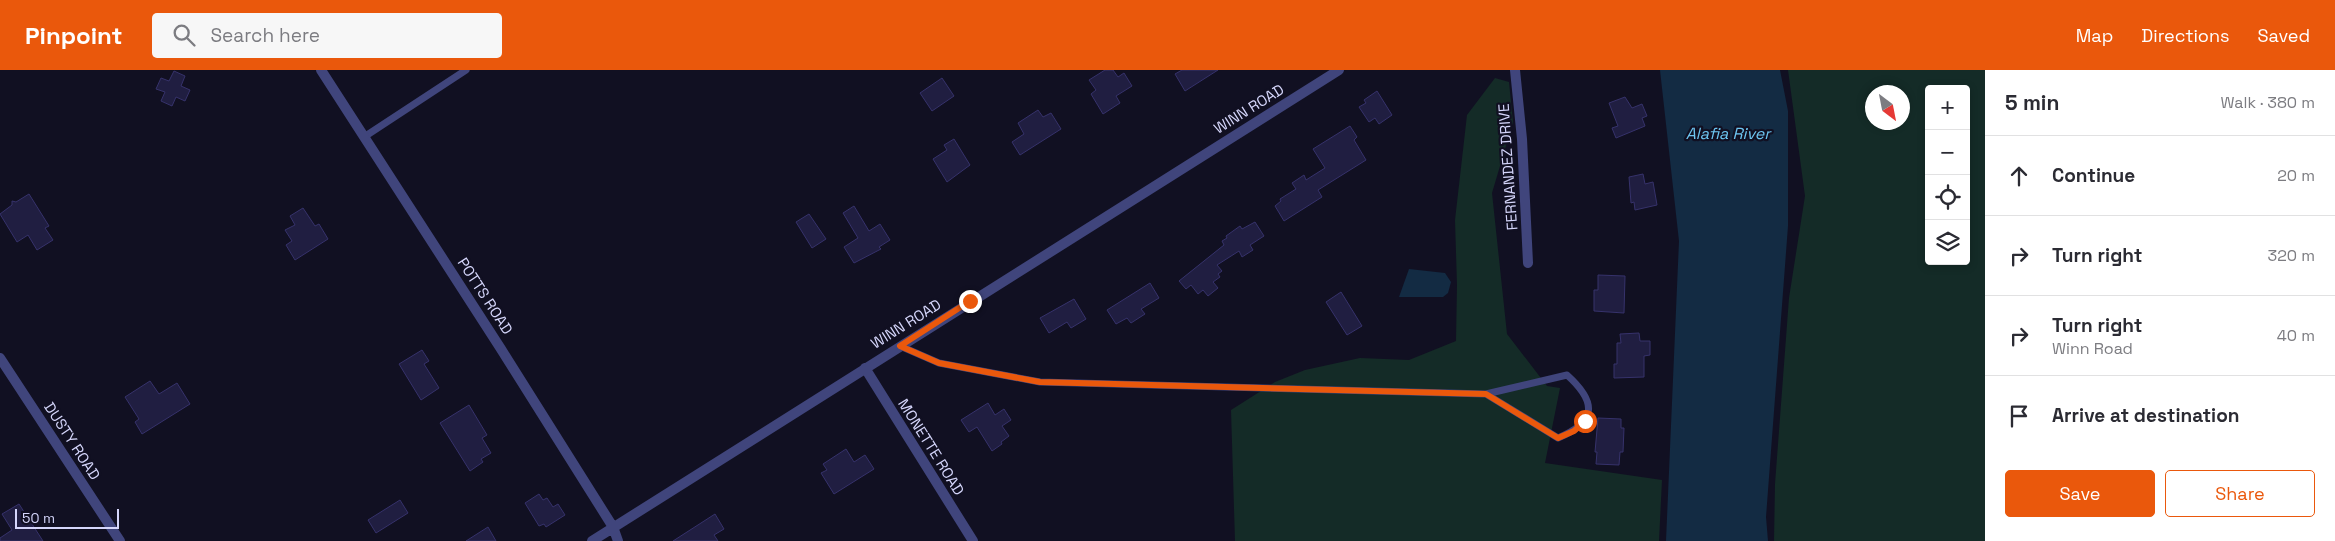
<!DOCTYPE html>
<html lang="en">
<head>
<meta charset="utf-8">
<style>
	:root { --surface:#fff; --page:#f7f7f7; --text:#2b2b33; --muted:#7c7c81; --line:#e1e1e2; --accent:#ea580c }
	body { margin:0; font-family:"Space Grotesk",sans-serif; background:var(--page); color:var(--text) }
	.controls { position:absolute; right:15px; top:15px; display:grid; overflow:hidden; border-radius:5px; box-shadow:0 2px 8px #0003 }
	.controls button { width:45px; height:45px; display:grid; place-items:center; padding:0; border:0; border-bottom:1px solid var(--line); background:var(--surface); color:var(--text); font:25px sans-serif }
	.compass { position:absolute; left:1865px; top:15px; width:45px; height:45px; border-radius:50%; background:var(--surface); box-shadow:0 2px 8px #0003; rotate:148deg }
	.scale { position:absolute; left:15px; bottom:12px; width:104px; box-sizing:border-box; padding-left:5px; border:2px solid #d5d6fb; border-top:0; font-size:14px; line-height:18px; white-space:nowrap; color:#d5d6fb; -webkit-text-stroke:4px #111022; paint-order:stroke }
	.stop { position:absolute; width:15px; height:15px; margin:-11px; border:4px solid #ea580c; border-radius:50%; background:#fff }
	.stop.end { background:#ea580c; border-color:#fff; box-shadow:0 1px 5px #0008 }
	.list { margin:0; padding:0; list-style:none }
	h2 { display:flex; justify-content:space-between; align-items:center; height:65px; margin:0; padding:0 20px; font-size:21px }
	h2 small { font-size:16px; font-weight:400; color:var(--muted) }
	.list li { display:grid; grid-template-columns:32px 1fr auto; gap:15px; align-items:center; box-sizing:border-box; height:80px; padding:0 20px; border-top:1px solid var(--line) }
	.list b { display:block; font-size:19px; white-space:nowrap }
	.list p { margin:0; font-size:16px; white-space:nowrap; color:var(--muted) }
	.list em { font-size:16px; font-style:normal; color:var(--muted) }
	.actions { display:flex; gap:10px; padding:15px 20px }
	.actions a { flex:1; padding:11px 0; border:1px solid var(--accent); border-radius:5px; text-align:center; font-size:18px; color:var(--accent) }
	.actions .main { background:var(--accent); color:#fff }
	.icon { flex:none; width:28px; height:28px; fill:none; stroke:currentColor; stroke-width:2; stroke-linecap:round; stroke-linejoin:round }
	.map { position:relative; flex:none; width:1985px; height:471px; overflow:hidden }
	header { display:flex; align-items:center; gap:30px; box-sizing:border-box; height:70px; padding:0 25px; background:var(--accent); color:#fff }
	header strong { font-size:24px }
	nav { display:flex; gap:28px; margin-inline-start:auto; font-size:18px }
	.search { width:350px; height:45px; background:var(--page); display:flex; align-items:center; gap:12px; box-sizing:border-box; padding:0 18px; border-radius:5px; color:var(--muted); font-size:19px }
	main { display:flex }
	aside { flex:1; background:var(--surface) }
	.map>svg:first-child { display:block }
	.green { fill:#142b27; fill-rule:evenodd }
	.water { fill:#132b43 }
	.building { fill:#201e41; stroke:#36326b }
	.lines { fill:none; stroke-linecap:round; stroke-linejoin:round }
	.lane { stroke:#40457c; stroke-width:7 }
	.street { stroke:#40457c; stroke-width:10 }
	.route { stroke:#ea580c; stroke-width:6 }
	.labels { text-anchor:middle; stroke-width:4.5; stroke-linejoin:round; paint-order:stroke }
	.street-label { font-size:15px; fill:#d5d6fb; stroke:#111022 }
	.water-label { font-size:16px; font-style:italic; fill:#6dc5f1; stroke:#111022 }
</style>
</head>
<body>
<header>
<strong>Pinpoint</strong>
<div class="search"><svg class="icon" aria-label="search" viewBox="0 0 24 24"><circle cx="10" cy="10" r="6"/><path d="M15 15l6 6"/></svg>Search here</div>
<nav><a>Map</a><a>Directions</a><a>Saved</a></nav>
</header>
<main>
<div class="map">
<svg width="1985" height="471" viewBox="0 0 1985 471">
	<rect width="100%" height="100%" fill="#111022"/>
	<path class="green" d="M1788,0H1985V471H1774L1775,414L1789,228L1805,126ZM1929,19H1966V191H1929ZM1872,22H1902V52H1872Z
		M1495,8L1509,12L1513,52L1492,123L1507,264L1547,316L1560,318L1545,393L1662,410L1659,471H1235L1231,340L1275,312L1305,300L1360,288L1409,290L1456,271L1457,215L1455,150L1467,45Z"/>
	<path class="water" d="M1660,0H1780L1788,41V156L1766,447L1768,471H1666L1679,171Z
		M1409,199L1445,203L1451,212L1448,223L1443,227H1399Z"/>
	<path class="building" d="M1105,0H1113L1118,7L1124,3L1132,16L1116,26L1120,33L1103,44L1091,24L1096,20L1089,10Z
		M1182,0H1218L1185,21L1175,4Z
		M174,1L185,6L181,16L190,20L185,31L176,27L172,36L161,31L165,22L156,19L161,8L169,11Z
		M942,8L954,26L932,41L920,23Z
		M1377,21L1392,45L1379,54L1375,48L1369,52L1359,37L1366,33L1364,30Z
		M1625,27L1632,38L1642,34L1647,46L1642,48L1645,56L1616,68L1612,58L1618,56L1609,33Z
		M1038,40L1043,47L1051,43L1061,59L1020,85L1012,72L1024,64L1018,53Z
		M1350,56L1357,67L1354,70L1366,90L1318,120L1322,127L1284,151L1275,136L1281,131L1280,129L1296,119L1292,113L1304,105L1306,110L1325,98L1313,79Z
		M954,69L970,95L947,112L933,89L947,80L944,75Z
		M1643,104L1645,114L1653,112L1657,135L1635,140L1634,132L1631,133L1629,107Z
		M29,124L49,156L45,158L53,170L37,180L28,165L17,172L0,144L12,135V131L16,132Z
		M854,136L869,161L880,154L890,170L879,177L881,179L854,193L844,177L858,168L843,143Z
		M303,138L315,156L319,154L328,169L295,190L286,175L292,171L285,160L295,155L290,146Z
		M809,144L826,169L812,178L796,152Z
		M1255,152L1264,166L1250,175L1253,180L1242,187L1239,181L1217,195L1222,201L1218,204L1220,207L1213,212L1218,218L1208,226L1203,220L1198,224L1191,215L1186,219L1179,211L1224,175L1222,171L1227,168L1226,166L1240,156L1242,159Z
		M1598,205L1625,206L1624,243L1594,241V220H1598Z
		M1150,213L1159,228L1141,239L1145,244L1131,253L1127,248L1116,254L1107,240Z
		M1341,222L1362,256L1347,265L1326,232Z
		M1074,229L1086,249L1071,258L1067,252L1049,263L1040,248Z
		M1639,263L1640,271H1650V285L1644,286V307L1614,308V294H1617V273H1621L1620,264Z
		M422,280L429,291L424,294L439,318L421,330L399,294Z
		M150,311L159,324L177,313L190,334L142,364L135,352L139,349L125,327Z
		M988,333L995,345L1004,339L1011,350L1002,356L1009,366L1001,372L1002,374L992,381L977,357L969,362L961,350Z
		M469,335L487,365L482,368L491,383L481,389L483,392L470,401L440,353Z
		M1598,348L1621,349V358H1624L1623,382H1620L1619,395L1596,394L1597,382H1595Z
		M846,379L854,392L865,385L874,399L834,424L821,403L827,400L823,394Z
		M539,424L543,430L547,428L553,437L558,434L565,445L546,457L544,454L539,456L525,433Z
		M400,430L408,443L376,463L368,450Z
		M19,434L43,471H0V468L12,460L2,444Z
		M715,444L724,459L714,465L718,471H673Z
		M488,457L496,471H466Z"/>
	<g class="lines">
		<path class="lane" d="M364,67L466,0
			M900,276L939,293L1040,312L1486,324L1558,368C1596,352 1598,333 1567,305L1486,324"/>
		<path class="street" d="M321,0L501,279L613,457L618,471
			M1515,0L1522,69L1528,193
			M0,288L120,471
			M865,298L973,471
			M592,471L1339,0"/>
	</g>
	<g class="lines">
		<path class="route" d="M970,231L900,276L939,293L1040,312L1486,324L1558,368L1574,361L1585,351"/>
	</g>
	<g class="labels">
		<g class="street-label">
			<text transform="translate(1249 39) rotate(-32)" y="5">WINN ROAD</text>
			<text transform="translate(1508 97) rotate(-94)" y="5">FERNANDEZ DRIVE</text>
			<text transform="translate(485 226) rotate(57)" y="5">POTTS ROAD</text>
			<text transform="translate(906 254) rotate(-32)" y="5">WINN ROAD</text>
			<text transform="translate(72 371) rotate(57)" y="5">DUSTY ROAD</text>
			<text transform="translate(931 377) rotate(58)" y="5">MONETTE ROAD</text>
		</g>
		<g class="water-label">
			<text x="1728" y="69">Alafia River</text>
		</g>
	</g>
</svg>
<div class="controls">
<button>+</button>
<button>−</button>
<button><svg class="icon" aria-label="locate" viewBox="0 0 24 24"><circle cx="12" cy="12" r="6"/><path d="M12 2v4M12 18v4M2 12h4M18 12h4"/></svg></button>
<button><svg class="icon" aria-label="layers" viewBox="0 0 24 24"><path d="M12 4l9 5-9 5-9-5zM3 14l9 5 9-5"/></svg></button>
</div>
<svg class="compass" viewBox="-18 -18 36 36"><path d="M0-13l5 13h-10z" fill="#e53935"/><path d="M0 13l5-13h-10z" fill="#7c7c81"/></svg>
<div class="scale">50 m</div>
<div class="stop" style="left:1585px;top:351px"></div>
<div class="stop end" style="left:970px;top:231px"></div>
</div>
<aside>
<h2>5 min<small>Walk · 380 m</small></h2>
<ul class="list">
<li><svg class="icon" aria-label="ahead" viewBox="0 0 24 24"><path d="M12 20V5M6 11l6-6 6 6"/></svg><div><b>Continue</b></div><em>20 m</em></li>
<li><svg class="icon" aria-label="right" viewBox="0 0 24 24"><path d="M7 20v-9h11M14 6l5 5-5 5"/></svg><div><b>Turn right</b></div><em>320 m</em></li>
<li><svg class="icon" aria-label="right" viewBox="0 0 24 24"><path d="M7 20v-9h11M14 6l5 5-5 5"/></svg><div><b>Turn right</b><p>Winn Road</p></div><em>40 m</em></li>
<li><svg class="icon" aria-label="arrive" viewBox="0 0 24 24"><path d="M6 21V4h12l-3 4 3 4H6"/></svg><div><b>Arrive at destination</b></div></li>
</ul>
<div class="actions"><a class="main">Save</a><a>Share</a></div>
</aside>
</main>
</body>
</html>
